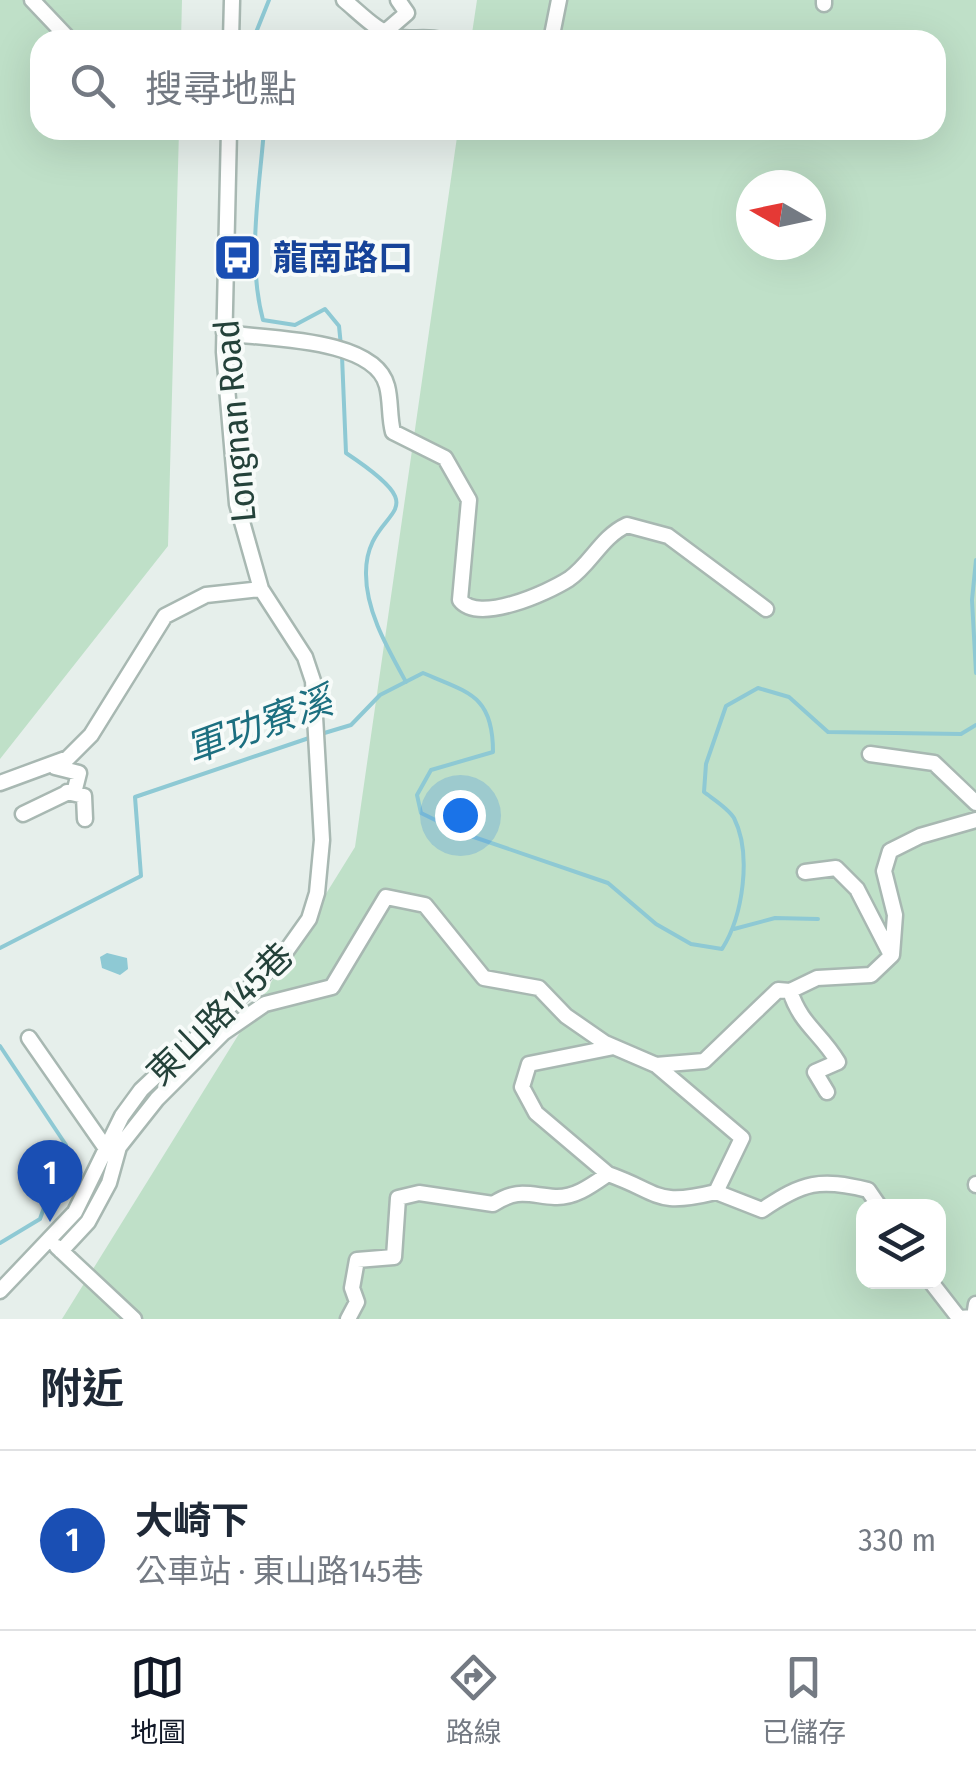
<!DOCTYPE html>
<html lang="zh-TW">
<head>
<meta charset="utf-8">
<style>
	:root { --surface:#fff; --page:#f2f2f3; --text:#1f2937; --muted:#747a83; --line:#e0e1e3; --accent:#111827 }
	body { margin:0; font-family:"Fira Sans Condensed","Noto Sans TC",sans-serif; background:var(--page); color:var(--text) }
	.controls { position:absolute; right:30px; bottom:30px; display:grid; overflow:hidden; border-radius:20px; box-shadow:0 10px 40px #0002 }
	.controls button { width:90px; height:90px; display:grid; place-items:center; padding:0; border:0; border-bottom:2px solid var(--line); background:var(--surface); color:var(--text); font:50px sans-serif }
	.compass { position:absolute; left:736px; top:170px; width:90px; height:90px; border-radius:50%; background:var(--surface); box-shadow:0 10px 40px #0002; rotate:279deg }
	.you { position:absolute; left:460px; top:815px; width:35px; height:35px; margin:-25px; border:8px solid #fff; border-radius:50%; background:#1a73e8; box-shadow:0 0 0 15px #1a73e833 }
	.badge { display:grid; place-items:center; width:65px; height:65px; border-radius:50%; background:var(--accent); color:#fff; font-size:32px; font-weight:700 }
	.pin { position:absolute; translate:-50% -82px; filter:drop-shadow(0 2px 5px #0008) }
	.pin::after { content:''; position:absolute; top:52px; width:35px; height:30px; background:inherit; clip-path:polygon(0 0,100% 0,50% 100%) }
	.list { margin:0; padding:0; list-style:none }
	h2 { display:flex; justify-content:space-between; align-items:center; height:130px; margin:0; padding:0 40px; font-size:42px }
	h2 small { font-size:32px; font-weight:400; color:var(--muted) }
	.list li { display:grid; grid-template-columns:65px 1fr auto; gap:30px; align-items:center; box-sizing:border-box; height:180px; padding:0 40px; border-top:2px solid var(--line) }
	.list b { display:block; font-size:38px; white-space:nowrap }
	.list p { margin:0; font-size:32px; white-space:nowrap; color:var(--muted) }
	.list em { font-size:32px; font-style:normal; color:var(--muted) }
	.icon { flex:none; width:55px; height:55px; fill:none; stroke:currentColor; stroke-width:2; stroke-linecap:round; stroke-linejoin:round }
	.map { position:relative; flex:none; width:976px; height:1319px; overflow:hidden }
	.search { position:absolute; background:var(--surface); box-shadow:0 10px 40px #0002; left:30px; right:30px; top:30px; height:110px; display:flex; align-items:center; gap:25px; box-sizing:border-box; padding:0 35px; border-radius:30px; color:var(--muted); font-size:38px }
	.sheet { height:310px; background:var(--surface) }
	nav { display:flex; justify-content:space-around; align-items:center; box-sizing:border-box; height:140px; border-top:2px solid var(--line); background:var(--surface); font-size:28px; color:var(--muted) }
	nav a { display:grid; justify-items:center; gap:5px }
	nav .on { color:var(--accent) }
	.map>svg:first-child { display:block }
	.green { fill:#bfe0c8; fill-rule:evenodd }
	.water { fill:#8ec9d4 }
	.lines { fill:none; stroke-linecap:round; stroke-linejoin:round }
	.stream { stroke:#8ec9d4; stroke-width:4 }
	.minor-casing { stroke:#a8b8b2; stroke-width:19 }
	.minor { stroke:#fff; stroke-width:14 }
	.labels { text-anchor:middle; stroke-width:8; stroke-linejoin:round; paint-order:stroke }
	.transit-label { font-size:35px; font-weight:bold; fill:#164399; stroke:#f7fbf9; text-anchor:start }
	.street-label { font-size:35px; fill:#24423a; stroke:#f7fbf9 }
	.water-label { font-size:38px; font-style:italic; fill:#1c6f80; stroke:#f7fbf9 }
</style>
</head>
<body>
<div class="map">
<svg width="976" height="1319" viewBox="0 0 976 1319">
	<rect width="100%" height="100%" fill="#e6efeb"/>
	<path class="green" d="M0,0H182L181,40H40V130H179L168,546L0,759Z
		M477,0H976V1319H62L355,847L458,130H936V40H471ZM751,185H811V245H751ZM864,1206H938V1282H864Z"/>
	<path class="water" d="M107,953L127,958L128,969L120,975L102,968L100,957Z"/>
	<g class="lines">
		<path class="stream" d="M253,40L269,0
			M264,130C259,192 247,259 263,320L295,325L325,309L339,326L341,346
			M342,356L346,453C447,520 365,503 366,574C366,612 388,649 406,682
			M976,560L972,600L976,673
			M321,734L351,725L380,695L423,673C469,693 493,695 493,752L431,770L417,795L421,813L462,833L608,883L656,924L691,944L722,949C743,916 752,854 734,818C728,808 713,799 704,792L706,764L726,706L758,688L789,697L828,732L961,734L976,725
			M734,929L775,918L818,919
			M0,948L141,876L135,797L312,737
			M0,1046L66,1145L40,1219L0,1243"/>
		<defs>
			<path id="minor" d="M32,0L70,40
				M344,0C360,13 379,34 400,38C413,40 426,36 441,40
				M824,0V4
				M385,32L407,13L398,0
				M231,40L232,0
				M551,40L559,0
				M224,333C264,339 375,337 387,386C391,401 389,417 393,432L445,458L469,500L460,600C478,624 547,593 569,579C591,564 601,537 627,525L668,536L766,609
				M870,754L934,763L976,803
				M0,783L68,758L91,735L165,616L206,595L261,589
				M67,792L84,796L85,819
				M23,814L75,789L79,773L55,767
				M805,872L836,868L857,889L891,955
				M790,991C801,1025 820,1032 838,1062L815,1072L827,1092
				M29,1038L107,1150
				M656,1065L704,1061L778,990L790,991L817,978L871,975L892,955L895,915L884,871L890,851L920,836L976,820
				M608,1174C662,1193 654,1207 716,1192
				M976,1184V1185
				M57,1247L134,1319
				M61,1251L88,1222L109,1183L119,1147L157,1099L223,1033L265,1004L332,987L386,897L425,905L484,978L539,988L566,1016L605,1043L656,1065L742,1138L716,1192L762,1210C803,1182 820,1178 868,1190L879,1206
				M931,1282L959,1318L974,1317L976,1304
				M0,1291L75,1212L122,1116L141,1090L282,957L309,919L317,893L322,840L313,681L305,657L261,589L237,504L224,352L229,130
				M348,1319L357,1302L352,1288L357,1260L394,1257L398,1198L419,1193L493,1204C518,1188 528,1195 555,1197C575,1198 592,1185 608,1174L536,1113L522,1087L529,1064L614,1047"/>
		</defs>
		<use href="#minor" class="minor-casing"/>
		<use href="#minor" class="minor"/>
	</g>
	<defs>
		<symbol id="bus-square" viewBox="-11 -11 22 22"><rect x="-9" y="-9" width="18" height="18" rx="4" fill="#1a4fb4" stroke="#f7fbf9"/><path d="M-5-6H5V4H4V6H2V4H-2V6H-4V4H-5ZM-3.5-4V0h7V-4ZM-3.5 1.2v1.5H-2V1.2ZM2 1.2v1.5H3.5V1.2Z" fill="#fff"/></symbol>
	</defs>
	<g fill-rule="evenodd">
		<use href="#bus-square" x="210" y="230" width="55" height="55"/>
	</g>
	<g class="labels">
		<g class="transit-label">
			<text x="273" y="270">龍南路口</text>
		</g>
		<g class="street-label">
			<text transform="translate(235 421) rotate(-95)" y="12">Longnan Road</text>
			<text transform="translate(220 1014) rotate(-44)" y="12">東山路145巷</text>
		</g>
		<g class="water-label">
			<text transform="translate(259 725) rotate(-20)" y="13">軍功寮溪</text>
		</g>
	</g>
</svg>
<div class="controls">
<button><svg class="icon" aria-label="layers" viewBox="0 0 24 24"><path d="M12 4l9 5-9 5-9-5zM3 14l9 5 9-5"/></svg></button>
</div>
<svg class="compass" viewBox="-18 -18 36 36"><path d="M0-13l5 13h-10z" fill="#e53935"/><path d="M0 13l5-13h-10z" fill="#747a83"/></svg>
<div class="you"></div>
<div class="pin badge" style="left:50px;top:1222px;background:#1a4fb4">1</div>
<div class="search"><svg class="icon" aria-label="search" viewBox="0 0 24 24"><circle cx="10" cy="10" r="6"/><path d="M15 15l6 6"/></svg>搜尋地點</div>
</div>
<section class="sheet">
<h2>附近<small></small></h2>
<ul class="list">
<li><span class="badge" style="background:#1a4fb4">1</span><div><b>大崎下</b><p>公車站 · 東山路145巷</p></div><em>330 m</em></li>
</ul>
</section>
<nav>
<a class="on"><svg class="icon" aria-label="map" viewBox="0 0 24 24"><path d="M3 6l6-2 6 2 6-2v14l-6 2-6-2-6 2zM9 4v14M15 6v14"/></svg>地圖</a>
<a><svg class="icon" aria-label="directions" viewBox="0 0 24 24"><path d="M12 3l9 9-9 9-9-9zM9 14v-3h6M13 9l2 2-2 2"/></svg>路線</a>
<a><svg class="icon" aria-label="saved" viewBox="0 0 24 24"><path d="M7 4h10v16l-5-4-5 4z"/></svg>已儲存</a>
</nav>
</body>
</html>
